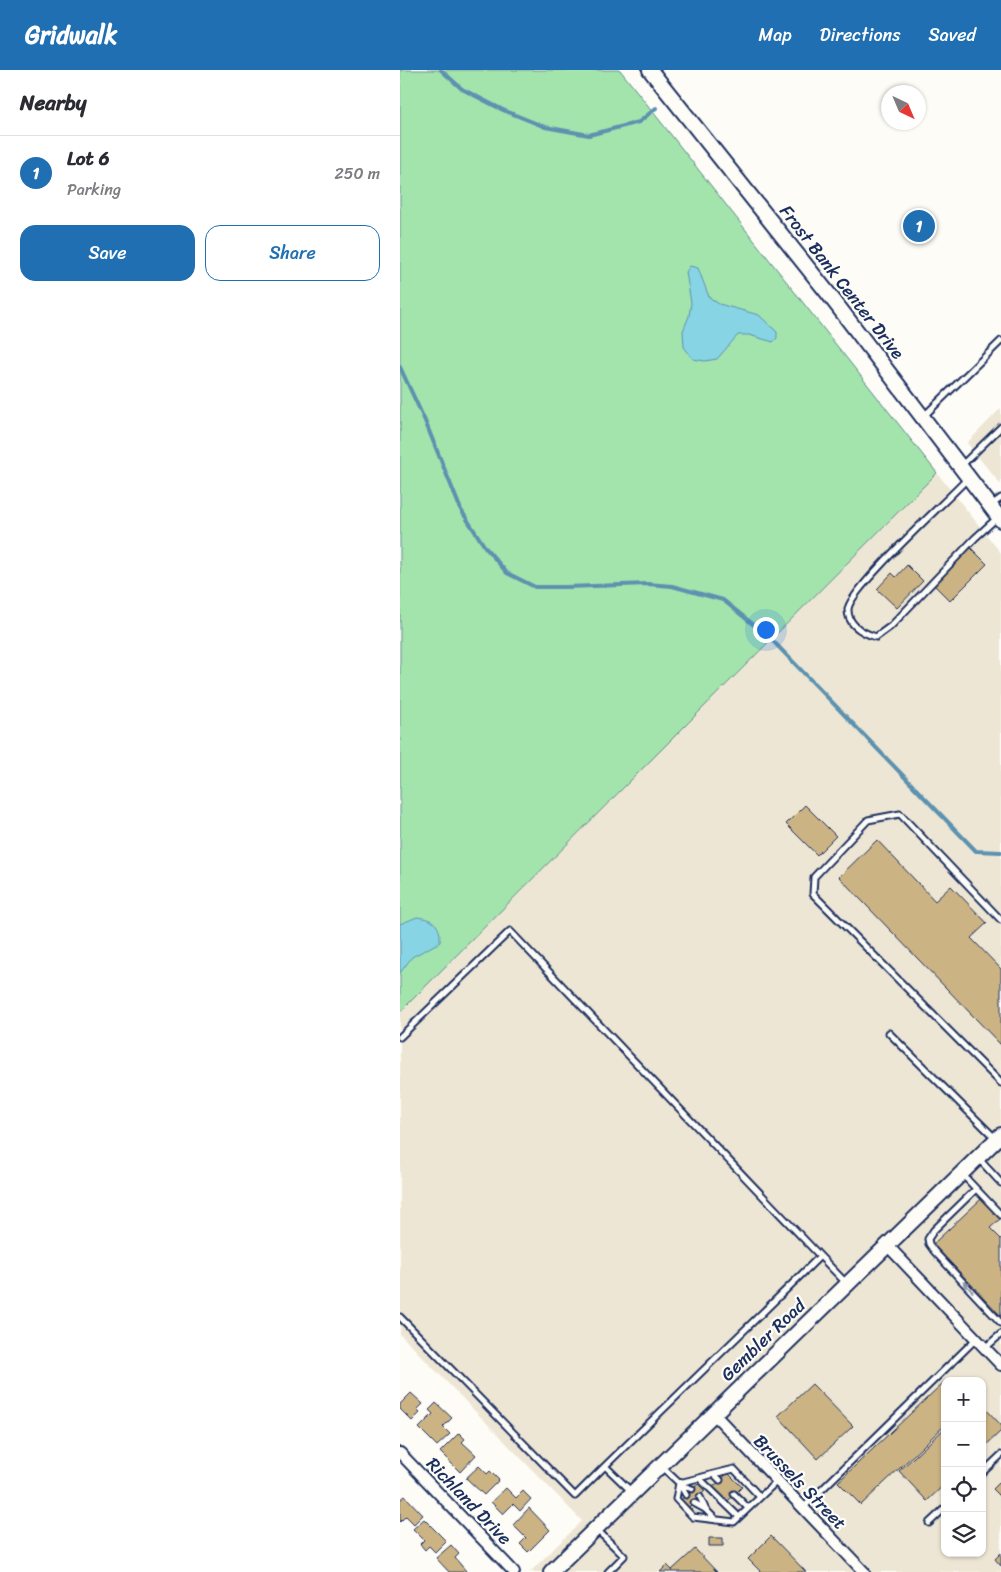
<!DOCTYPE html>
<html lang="en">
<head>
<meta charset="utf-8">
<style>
	:root { --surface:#fff; --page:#f7f7f7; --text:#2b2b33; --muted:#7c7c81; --line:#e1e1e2; --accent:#1f6fb2 }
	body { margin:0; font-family:Sriracha,sans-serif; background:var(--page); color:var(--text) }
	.controls { position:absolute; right:15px; bottom:15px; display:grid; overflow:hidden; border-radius:10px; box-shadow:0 1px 4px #0004 }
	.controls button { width:45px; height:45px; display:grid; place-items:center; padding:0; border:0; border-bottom:1px solid var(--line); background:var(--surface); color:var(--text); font:25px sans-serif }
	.compass { position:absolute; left:481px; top:15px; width:45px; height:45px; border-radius:50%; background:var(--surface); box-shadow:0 1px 4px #0004; rotate:136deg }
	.you { position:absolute; left:365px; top:559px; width:18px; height:18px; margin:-12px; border:4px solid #fff; border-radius:50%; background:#1a73e8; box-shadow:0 0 0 8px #1a73e833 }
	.badge { display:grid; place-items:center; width:32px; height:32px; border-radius:50%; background:var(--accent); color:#fff; font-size:16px; font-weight:700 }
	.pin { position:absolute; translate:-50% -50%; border:2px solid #fff; box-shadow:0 1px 5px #0006 }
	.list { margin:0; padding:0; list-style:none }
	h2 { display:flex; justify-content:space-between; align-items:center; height:65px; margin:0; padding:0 20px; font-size:21px }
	h2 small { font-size:16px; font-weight:400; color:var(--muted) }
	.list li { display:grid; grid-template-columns:32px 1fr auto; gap:15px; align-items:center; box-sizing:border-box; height:75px; padding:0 20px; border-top:1px solid var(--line) }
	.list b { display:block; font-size:19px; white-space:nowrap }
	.list p { margin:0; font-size:16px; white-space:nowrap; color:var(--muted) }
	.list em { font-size:16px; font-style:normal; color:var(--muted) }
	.actions { display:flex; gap:10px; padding:15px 20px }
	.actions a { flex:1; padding:11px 0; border:1px solid var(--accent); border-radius:15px; text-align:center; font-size:18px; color:var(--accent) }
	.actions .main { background:var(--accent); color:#fff }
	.icon { flex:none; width:28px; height:28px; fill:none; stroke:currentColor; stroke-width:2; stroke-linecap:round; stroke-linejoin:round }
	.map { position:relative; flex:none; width:601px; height:1502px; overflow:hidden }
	header { display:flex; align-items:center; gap:30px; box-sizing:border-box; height:70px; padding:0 25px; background:var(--accent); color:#fff }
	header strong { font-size:24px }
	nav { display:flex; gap:28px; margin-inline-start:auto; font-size:18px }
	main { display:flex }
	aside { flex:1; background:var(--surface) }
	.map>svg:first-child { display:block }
	.built { fill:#eee6d4; fill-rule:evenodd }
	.green { fill:#a3e4ad; stroke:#5f8a86 }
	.water { fill:#87d4e5; stroke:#5c92af }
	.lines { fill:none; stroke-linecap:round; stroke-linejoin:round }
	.stream { stroke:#5c92af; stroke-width:4 }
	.building { fill:#ccb383; stroke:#1b2f5e }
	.lane-casing { stroke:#1b2f5e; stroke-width:9 }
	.street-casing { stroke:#1b2f5e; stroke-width:14 }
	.secondary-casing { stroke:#1b2f5e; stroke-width:18 }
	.lane { stroke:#fdfcf7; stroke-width:5 }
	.street { stroke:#fdfcf7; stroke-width:10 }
	.secondary { stroke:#fdfcf7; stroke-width:14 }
	.oneway { fill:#8c96aa }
	.labels { text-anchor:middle; stroke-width:4.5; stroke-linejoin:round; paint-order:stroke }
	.street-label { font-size:18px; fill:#1b2f5e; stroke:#fdfcf7 }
</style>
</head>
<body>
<header>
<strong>Gridwalk</strong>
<nav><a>Map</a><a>Directions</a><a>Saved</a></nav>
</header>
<main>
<aside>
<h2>Nearby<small></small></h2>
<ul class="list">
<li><span class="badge">1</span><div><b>Lot 6</b><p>Parking</p></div><em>250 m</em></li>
</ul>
<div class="actions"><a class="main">Save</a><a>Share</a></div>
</aside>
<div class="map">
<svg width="601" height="1502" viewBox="0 0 601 1502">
	<rect width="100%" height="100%" fill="#fdfcf7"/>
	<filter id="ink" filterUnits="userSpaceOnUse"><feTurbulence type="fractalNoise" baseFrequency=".02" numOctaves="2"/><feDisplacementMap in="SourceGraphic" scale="10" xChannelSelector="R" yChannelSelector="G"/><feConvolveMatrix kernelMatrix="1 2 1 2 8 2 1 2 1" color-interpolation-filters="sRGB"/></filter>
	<g filter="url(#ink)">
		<path class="built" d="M601,338V415L567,373Z
			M537,403L601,483V1502H130L182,1451L0,1264V942ZM545,1311H582V1483H545Z"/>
		<path class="green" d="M0,0H220L537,403L0,942Z"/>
		<path class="water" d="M290,196L298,198L309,227L319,234L359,245L377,262V268L373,272L349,265H338L317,289L305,291L293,289L284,277L283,261L289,246L291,233L286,202Z
			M17,847C33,849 41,854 40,872L12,887L0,903V854Z"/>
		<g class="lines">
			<path class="stream" d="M41,0L62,19L103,40L145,57L189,65L239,52L256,38
				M0,297L25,351L61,440L85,477L107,503L135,517H167L248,514L272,516L323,530L371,569L576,781L601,782"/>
		</g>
		<path class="building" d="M570,477L587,494L550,531L534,515Z
			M507,495L523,511L497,538L477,519L492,503L496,507Z
			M405,735L436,766L417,785L386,754Z
			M477,770L535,831L551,816L587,853L571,868L601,899V975L439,807Z
			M581,1129L600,1149L590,1158L601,1169V1246L533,1174Z
			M545,1311V1355L461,1435L438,1412Z
			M412,1314L453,1356L418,1389L378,1346Z
			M11,1323L23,1334L17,1340L20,1343L12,1351L0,1339V1334Z
			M36,1333L52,1348L43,1357L50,1364L37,1376L19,1358L33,1344L29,1340Z
			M582,1335L601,1355V1361L582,1379Z
			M545,1358V1414L527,1431L499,1401Z
			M59,1363L65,1369L62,1372L76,1385L60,1402L40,1382Z
			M79,1396L87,1404L90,1401L99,1410L84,1425L66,1408Z
			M328,1403L342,1417L327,1432L313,1417Z
			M601,1411V1427L593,1419Z
			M298,1414L305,1421L288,1438L280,1430Z
			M106,1418L116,1428L123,1421L131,1429L120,1441L113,1434L103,1444L91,1432Z
			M5,1426L23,1445L14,1454L6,1446L0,1452V1430Z
			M129,1438L150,1460L128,1482L120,1474L126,1468L113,1455Z
			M24,1449L46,1471L35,1482L29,1476L25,1480L20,1474L24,1470L13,1459Z
			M371,1466L406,1502H361L348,1489Z
			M309,1468H323V1476H309Z
			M51,1475L59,1484L55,1488L66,1501L65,1502H49L36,1488Z
			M295,1479L317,1502H274L272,1500Z
			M601,1483V1496L595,1489Z
			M267,1495L274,1502H260Z"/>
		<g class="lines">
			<defs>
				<path id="lane" d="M523,347L601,271
					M562,395L601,357
					M568,408C550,428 447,521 448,540C448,556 463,563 476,567L491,556L575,468L598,447
					M590,436L601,428
					M601,850L500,744L468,750L414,807L413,824L601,1013
					M489,963L596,1069
					M0,967L110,861L420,1186
					M578,1088L601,1113
					M562,1104L601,1145
					M576,1119L534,1160L528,1169L529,1174L534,1181L601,1253
					M0,1247L175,1426L205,1396
					M585,1278L601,1264
					M261,1396L279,1413L276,1429L293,1447L334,1452L377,1411
					M582,1403L601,1385
					M314,1404L334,1399L360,1427
					M299,1408L314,1404L320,1410
					M281,1415L292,1419
					M232,1422L205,1396L399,1207L420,1186L447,1214
					M334,1424L348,1438
					M286,1425L279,1413L299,1408L339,1447
					M300,1427L305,1438
					M294,1433L305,1439L316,1450
					M403,1438L576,1269
					M529,1453L545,1438
					M196,1459L224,1486L208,1502"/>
				<path id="street" d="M488,1176L601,1295
					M314,1344L464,1502
					M0,1383L114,1502"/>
				<path id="secondary" d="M250,0L427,222L601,450
					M151,1502L601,1065"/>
			</defs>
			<use href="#lane" class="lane-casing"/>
			<use href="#street" class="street-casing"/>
			<use href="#secondary" class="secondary-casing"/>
			<use href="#lane" class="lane"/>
			<use href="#street" class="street"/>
			<use href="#secondary" class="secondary"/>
		</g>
		<defs><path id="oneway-solid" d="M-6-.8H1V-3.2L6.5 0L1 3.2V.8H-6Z" transform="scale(1.25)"/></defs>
		<use class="oneway" href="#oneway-solid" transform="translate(568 1217) rotate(-133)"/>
	</g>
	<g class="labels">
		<g class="street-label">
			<text transform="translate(442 212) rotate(52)" y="6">Frost Bank Center Drive</text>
			<text transform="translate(363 1270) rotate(-44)" y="6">Gembler Road</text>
			<text transform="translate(400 1412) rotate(46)" y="6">Brussels Street</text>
			<text transform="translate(69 1431) rotate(46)" y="6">Richland Drive</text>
		</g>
	</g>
</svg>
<div class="controls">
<button>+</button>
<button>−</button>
<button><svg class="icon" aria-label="locate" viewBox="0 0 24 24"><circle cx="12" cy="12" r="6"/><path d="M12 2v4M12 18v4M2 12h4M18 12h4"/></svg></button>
<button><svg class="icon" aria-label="layers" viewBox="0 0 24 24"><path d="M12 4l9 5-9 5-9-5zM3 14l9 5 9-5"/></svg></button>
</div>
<svg class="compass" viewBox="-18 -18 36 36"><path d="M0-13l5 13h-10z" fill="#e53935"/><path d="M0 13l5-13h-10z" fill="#7c7c81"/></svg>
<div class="you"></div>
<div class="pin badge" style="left:519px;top:156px">1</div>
</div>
</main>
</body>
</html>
